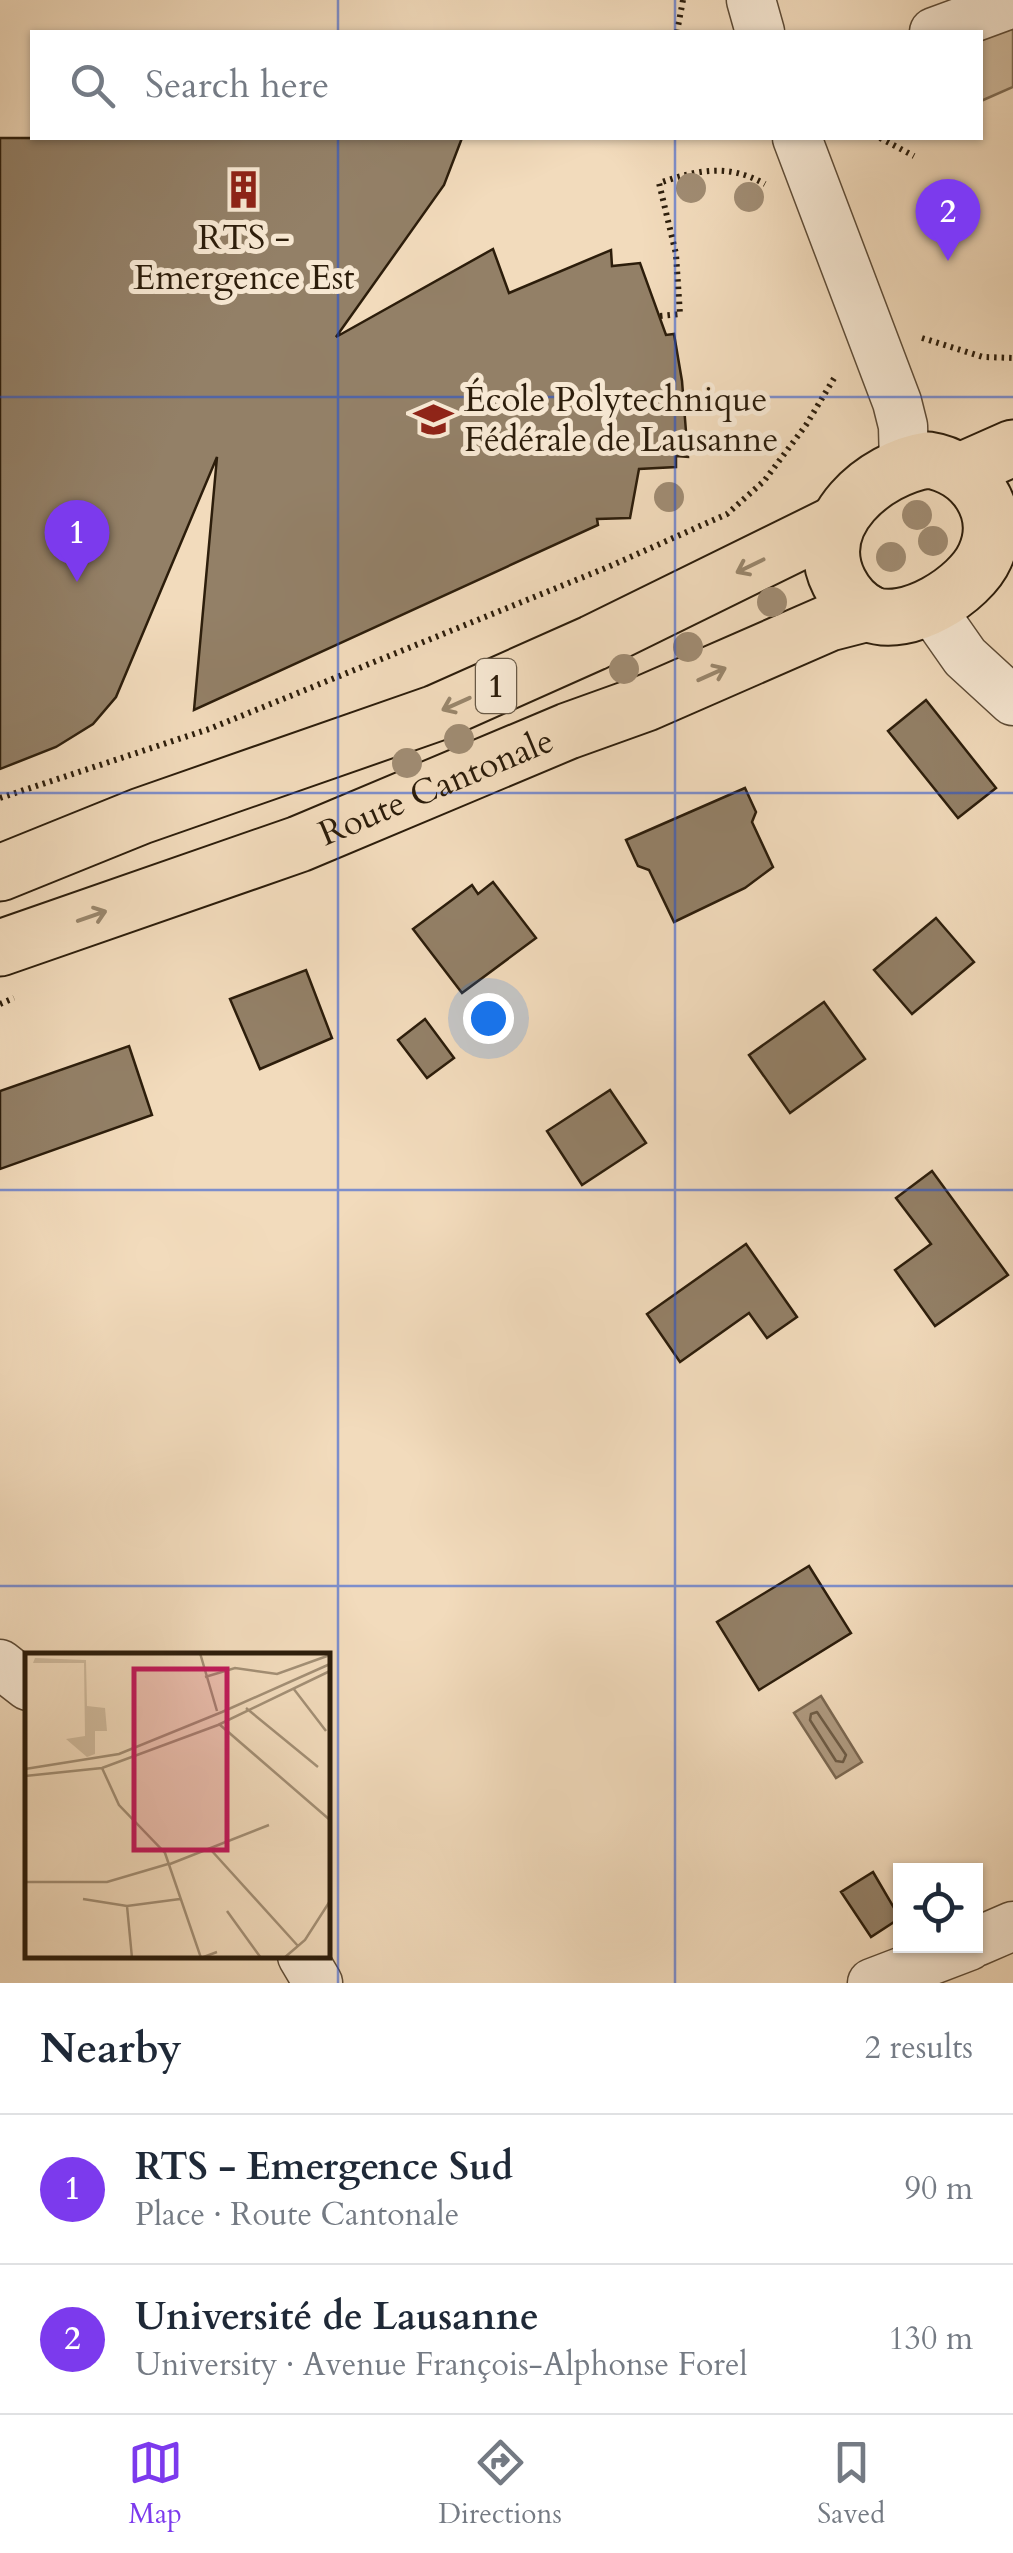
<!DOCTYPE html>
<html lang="en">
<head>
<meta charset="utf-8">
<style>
	:root { --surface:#fff; --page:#f6f6f7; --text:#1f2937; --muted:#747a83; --line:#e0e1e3; --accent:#7c3aed }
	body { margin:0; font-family:Cardo,serif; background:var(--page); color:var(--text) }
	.controls { position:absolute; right:30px; bottom:30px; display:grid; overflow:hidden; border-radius:0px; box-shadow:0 2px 8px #0004 }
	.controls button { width:90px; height:90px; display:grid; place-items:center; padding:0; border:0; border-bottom:2px solid var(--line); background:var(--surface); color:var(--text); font:50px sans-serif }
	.you { position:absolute; left:488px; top:1018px; width:35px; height:35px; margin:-25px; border:8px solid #fff; border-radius:50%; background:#1a73e8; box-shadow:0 0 0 15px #1a73e833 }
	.badge { display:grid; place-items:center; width:65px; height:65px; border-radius:50%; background:var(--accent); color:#fff; font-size:32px; font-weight:700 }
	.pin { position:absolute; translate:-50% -82px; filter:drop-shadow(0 2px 5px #0008) }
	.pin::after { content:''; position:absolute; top:52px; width:35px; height:30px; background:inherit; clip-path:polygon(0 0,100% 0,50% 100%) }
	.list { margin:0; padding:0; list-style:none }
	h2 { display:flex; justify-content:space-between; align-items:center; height:130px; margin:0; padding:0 40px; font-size:42px }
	h2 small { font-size:32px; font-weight:400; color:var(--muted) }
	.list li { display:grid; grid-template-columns:65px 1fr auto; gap:30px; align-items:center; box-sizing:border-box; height:150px; padding:0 40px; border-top:2px solid var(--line) }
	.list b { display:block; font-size:38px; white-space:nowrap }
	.list p { margin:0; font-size:32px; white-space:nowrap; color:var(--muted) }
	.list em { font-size:32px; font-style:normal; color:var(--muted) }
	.icon { flex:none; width:55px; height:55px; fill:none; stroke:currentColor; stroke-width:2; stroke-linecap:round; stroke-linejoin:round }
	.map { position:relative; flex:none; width:1013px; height:1983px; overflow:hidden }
	.search { position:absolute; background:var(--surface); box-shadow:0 2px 8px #0004; left:30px; right:30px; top:30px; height:110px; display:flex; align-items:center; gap:25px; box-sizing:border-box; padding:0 35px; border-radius:0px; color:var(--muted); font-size:38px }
	.sheet { height:430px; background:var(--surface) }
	nav { display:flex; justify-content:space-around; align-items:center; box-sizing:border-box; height:140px; border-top:2px solid var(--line); background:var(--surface); font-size:28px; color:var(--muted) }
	nav a { display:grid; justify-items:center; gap:5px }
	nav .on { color:var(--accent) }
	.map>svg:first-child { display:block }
	.green { fill:#d0bb9e; stroke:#7e6c54; stroke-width:2.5 }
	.water { fill:#af9a80; stroke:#7b6851; stroke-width:2.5 }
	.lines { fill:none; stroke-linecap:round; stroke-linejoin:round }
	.shore { stroke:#6e5c46; stroke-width:2.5 }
	.building { fill:#938067; stroke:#2c1d0b; stroke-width:2.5 }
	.street-casing { stroke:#5e4c37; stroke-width:51 }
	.primary-casing { stroke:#2c1d0b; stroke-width:59 }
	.path { stroke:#2c1d0b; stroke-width:6; stroke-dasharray:2.5 5; stroke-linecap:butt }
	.street { stroke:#f7e8d3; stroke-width:48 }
	.primary { stroke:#f2dbbc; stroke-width:55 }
	.tree { fill:#a08c73 }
	.oneway { stroke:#99866c }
	.grid { fill:none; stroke:#1d4ed8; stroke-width:2.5; stroke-opacity:0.55 }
	.labels { text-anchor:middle; stroke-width:10; stroke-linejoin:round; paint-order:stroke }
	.shield { fill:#f7e8d3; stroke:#695a47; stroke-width:2.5 }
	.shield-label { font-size:32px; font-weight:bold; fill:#2c1d0b }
	.poi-label { font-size:35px; fill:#2c1d0b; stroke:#f7e8d3 }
	.street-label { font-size:35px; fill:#2c1d0b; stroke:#f7e8d3 }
	.inset-road { fill:none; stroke:#a38f75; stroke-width:2.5 }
	.view { fill:#c2185b; fill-opacity:0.15; stroke:#c2185b; stroke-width:5 }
	.inset-edge { fill:none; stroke:#2c1d0b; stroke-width:5 }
</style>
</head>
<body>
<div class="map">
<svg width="1013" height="1983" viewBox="0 0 1013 1983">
	<rect width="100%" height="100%" fill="#f2dbbc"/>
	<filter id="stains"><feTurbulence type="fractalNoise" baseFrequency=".002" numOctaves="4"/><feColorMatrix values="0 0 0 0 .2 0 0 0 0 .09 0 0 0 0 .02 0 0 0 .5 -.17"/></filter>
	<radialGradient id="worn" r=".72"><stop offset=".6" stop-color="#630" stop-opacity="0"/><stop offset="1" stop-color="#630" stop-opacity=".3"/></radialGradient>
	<path class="green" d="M1013,28V87L981,101L980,36Z"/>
	<path class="water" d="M821,1696L862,1762L836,1778L794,1713Z"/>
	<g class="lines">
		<path class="shore" d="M817,1712L846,1755L843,1762L836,1761L810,1720L811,1714Z"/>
	</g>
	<path class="building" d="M0,138H462L444,185L336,337L493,249L509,293L611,250L612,266L640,263L666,335L674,334L682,381L688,457L676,456V467L639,469L630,518L597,519L598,525L194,710L217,457L116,697L93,724L56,747L0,769Z
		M926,700L996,788L958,818L888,731Z
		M745,788L756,812L752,822L773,867L745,888L674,922L649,870L638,866L626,840Z
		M493,882L536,938L462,993L413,929L472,885L478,894Z
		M936,918L974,962L912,1014L874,970Z
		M306,970L332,1038L260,1069L230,999Z
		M824,1002L865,1059L790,1113L749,1055Z
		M425,1019L454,1058L427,1078L398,1040Z
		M129,1046L152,1115L0,1169V1091Z
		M610,1090L646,1143L582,1185L547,1131Z
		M932,1171L1008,1275L935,1326L895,1270L931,1244L896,1198Z
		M746,1244L797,1317L767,1338L749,1313L680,1362L647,1314Z
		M809,1566L851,1633L759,1690L717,1622Z
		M873,1872L900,1918L871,1937L841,1892Z"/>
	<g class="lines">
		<defs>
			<path id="street" d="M751,0L760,32
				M934,32L1013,3
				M797,138L897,402L903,426L904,464
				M930,607L965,657L1013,701
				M0,1664L28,1686
				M976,1942L1013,1926
				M302,1956L318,1983
				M872,1983L969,1946"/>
			<g id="primary">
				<path d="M928,460C974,467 1005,512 985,556C970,590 907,629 870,614C856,607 846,596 839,582C809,523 875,468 928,460Z"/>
				<path d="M961,471L1013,448"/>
				<path d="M0,873L141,816L436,713L593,643L837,523"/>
				<path id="s1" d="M0,948L299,844L568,731L646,703L829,623L868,613"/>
			</g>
		</defs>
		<use href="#street" class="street-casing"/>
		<use href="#primary" class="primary-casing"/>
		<path class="path" d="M677,32L683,0
			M880,138L914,156
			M660,316L680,314L676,254L659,183C698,170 727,163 765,184
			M922,338L983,357L1013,358
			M0,798L209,729L608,567L727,514L764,481L806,425L836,375
			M0,1004L14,998"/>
		<use href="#street" class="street"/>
		<use href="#primary" class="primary"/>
	</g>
	<g class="tree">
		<circle cx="691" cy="188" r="15"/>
		<circle cx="749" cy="197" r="15"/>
		<circle cx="669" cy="497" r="15"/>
		<circle cx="917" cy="515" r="15"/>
		<circle cx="933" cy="541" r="15"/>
		<circle cx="891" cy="557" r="15"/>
		<circle cx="772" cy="602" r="15"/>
		<circle cx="688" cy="647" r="15"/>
		<circle cx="624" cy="669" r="15"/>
		<circle cx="459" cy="739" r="15"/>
		<circle cx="407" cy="763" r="15"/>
	</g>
	<defs><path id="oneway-shaft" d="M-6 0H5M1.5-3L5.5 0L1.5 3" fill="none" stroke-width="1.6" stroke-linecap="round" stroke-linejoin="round" transform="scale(2.5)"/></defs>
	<g class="oneway">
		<use href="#oneway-shaft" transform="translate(750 566) rotate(154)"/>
		<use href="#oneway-shaft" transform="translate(712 674) rotate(-24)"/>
		<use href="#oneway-shaft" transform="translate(456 704) rotate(156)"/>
		<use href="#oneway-shaft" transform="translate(92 916) rotate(-19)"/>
	</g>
	<path class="grid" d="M338,0V32M675,0V32M338,138V1983M675,138V1983M0,397H1013M0,793H1013M0,1190H1013M0,1586H1013"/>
	<defs>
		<symbol id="building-bare" viewBox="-9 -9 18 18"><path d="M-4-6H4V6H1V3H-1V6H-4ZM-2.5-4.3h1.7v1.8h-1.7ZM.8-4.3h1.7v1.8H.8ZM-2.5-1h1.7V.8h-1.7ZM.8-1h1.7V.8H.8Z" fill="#8f2418" stroke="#f7e8d3" stroke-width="2.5" paint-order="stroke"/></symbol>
		<symbol id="university-bare" viewBox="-9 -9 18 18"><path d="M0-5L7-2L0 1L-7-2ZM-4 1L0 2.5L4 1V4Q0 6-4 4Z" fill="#8f2418" stroke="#f7e8d3" stroke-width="2.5" paint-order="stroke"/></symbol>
	</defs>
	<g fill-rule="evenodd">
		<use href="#building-bare" x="216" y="162" width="55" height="55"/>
		<use href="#university-bare" x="406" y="392" width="55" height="55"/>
	</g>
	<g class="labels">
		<rect class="shield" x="476" y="659" width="40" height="54" rx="8"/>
		<g class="shield-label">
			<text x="496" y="697">1</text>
		</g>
		<g class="poi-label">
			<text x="244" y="249">RTS -<tspan x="244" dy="40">Emergence Est</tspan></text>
			<text x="464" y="411" text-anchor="start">École Polytechnique<tspan x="464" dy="40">Fédérale de Lausanne</tspan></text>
		</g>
		<g class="street-label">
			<text dy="12" stroke="none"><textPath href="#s1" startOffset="465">Route Cantonale</textPath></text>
		</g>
	</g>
	<g transform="translate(25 1653)">
		<rect width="305" height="305" fill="#f2dbbc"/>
		<path d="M10,5L61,7L62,53L80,55L82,78H70V101L62,104L41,86L60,83L59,10H8Z" fill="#d0bb9e"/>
		<path class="inset-road" d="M175,0L192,58M180,24L210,15L252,21L305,2M268,35L301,78M221,55L293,114M197,59L305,11M194,71L305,167M77,115L94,152L140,200L176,305L192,299M0,116L94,101L197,59M0,123L77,115L193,72L305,18M186,197L273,293M145,211L244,172M0,229H82L143,211M58,246L102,253L155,246M102,253L107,305M202,258L236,305M259,305L280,287L305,248"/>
		<path class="view" d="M109,16H202V197H109Z"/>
		<rect width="305" height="305" class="inset-edge"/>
	</g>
	<rect width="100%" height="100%" filter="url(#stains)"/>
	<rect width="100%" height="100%" fill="url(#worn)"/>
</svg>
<div class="controls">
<button><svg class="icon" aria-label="locate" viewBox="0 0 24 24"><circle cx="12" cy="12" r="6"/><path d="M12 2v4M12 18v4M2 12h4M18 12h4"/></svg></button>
</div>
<div class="you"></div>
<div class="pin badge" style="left:77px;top:582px">1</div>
<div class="pin badge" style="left:948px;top:261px">2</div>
<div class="search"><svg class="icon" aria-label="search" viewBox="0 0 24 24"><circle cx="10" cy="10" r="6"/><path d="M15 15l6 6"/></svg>Search here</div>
</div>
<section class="sheet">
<h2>Nearby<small>2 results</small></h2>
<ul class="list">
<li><span class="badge">1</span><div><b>RTS - Emergence Sud</b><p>Place · Route Cantonale</p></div><em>90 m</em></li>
<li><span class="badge">2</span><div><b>Université de Lausanne</b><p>University · Avenue François-Alphonse Forel</p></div><em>130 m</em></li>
</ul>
</section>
<nav>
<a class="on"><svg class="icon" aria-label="map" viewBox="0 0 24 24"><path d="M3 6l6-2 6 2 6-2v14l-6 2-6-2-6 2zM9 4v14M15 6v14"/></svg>Map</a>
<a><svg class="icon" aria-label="directions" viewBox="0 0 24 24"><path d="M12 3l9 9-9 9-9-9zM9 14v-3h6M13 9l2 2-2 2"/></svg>Directions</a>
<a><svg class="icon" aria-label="saved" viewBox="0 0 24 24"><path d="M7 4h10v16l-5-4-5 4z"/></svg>Saved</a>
</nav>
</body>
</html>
